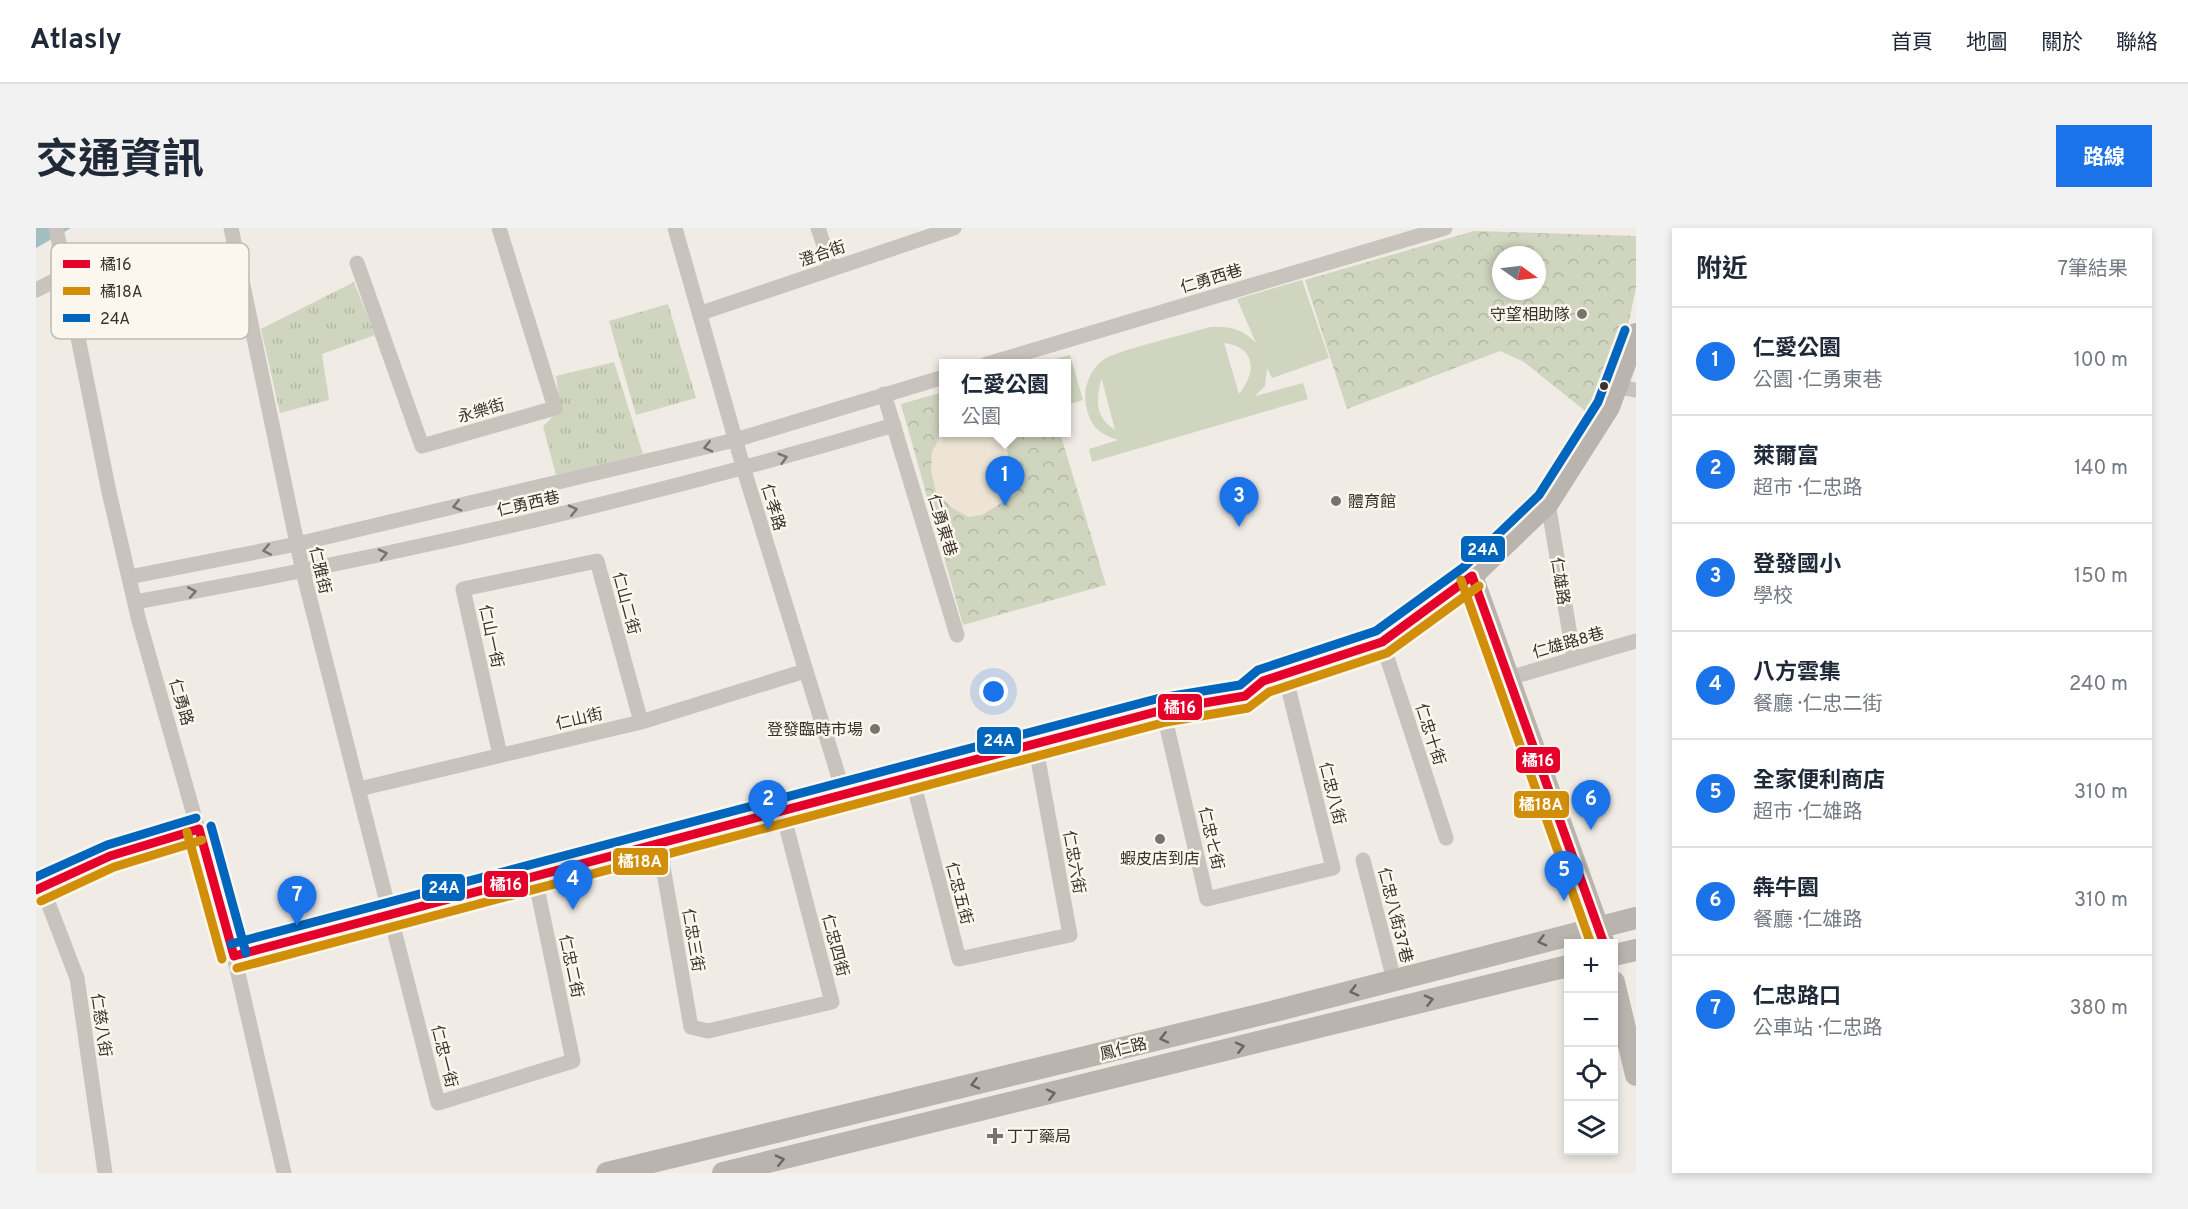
<!DOCTYPE html>
<html lang="zh-TW">
<head>
<meta charset="utf-8">
<style>
	:root { --surface:#fff; --page:#f2f2f3; --text:#1f2937; --muted:#747a83; --line:#e0e1e3; --accent:#1a73e8 }
	body { margin:0; font-family:Overpass,"Noto Sans TC",sans-serif; background:var(--page); color:var(--text) }
	.controls { position:absolute; right:18px; bottom:18px; display:grid; overflow:hidden; border-radius:0px; box-shadow:0 3px 9px #0003 }
	.controls button { width:54px; height:54px; display:grid; place-items:center; padding:0; border:0; border-bottom:2px solid var(--line); background:var(--surface); color:var(--text); font:30px sans-serif }
	.compass { position:absolute; left:1456px; top:18px; width:54px; height:54px; border-radius:50%; background:var(--surface); box-shadow:0 3px 9px #0003; rotate:104deg }
	.you { position:absolute; left:958px; top:464px; width:21px; height:21px; margin:-15px; border:4px solid #fff; border-radius:50%; background:#1a73e8; box-shadow:0 0 0 9px #1a73e833 }
	.badge { display:grid; place-items:center; width:39px; height:39px; border-radius:50%; background:var(--accent); color:#fff; font-size:20px; font-weight:700 }
	.pin { position:absolute; translate:-50% -50px; filter:drop-shadow(0 2px 3px #0008) }
	.pin::after { content:''; position:absolute; top:32px; width:21px; height:18px; background:inherit; clip-path:polygon(0 0,100% 0,50% 100%) }
	.popup { position:absolute; left:903px; top:131px; width:132px; height:78px; box-sizing:border-box; display:grid; place-content:center; border-radius:0px; background:var(--surface); filter:drop-shadow(0 2px 4px #0005); font-size:20px; white-space:nowrap; color:var(--muted) }
	.popup b { font-size:22px; color:var(--text) }
	.popup::after { content:''; position:absolute; left:50%; top:100%; margin-left:-12px; border:12px solid transparent; border-top-color:var(--surface) }
	.list { margin:0; padding:0; list-style:none }
	h2 { display:flex; justify-content:space-between; align-items:center; height:78px; margin:0; padding:0 24px; font-size:26px }
	h2 small { font-size:20px; font-weight:400; color:var(--muted) }
	.list li { display:grid; grid-template-columns:39px 1fr auto; gap:18px; align-items:center; box-sizing:border-box; height:108px; padding:0 24px; border-top:2px solid var(--line) }
	.list b { display:block; font-size:22px; white-space:nowrap }
	.list p { margin:0; font-size:20px; white-space:nowrap; color:var(--muted) }
	.list em { font-size:20px; font-style:normal; color:var(--muted) }
	.icon { flex:none; width:33px; height:33px; fill:none; stroke:currentColor; stroke-width:2; stroke-linecap:round; stroke-linejoin:round }
	.map { position:relative; flex:none; width:1600px; height:945px; overflow:hidden; border-radius:0px }
	header { display:flex; align-items:center; gap:36px; box-sizing:border-box; height:84px; padding:0 30px; background:var(--surface); border-bottom:2px solid var(--line) }
	header strong { font-size:28px }
	nav { display:flex; gap:33px; margin-inline-start:auto; font-size:21px }
	.intro { display:flex; align-items:center; justify-content:space-between; box-sizing:border-box; height:144px; padding:0 36px }
	h1 { margin:0; font-size:42px }
	.button { padding:15px 27px; border-radius:0px; background:var(--accent); color:#fff; font-size:21px; font-weight:700 }
	main { display:flex; gap:36px; padding:0 36px }
	aside { flex:1; background:var(--surface); border-radius:0px; box-shadow:0 3px 9px #0003 }
	.map>svg:first-child { display:block }
	.grass { fill:url(#grass-tufts) }
	.park { fill:url(#park-crowns); fill-rule:evenodd }
	.pitch { fill:#d0d5bf; fill-rule:evenodd }
	.plaza { fill:#ede4d5 }
	.water { fill:#a2bec1 }
	.lines { fill:none; stroke-linecap:round; stroke-linejoin:round }
	.street { stroke:#c9c3bd; stroke-width:15 }
	.secondary { stroke:#b9b4ae; stroke-width:22 }
	.bus-1-casing { stroke:#fbf6ee; stroke-width:14 }
	.bus-2-casing { stroke:#fbf6ee; stroke-width:14 }
	.bus-3-casing { stroke:#fbf6ee; stroke-width:14 }
	.bus-1 { stroke:#e4002b; stroke-width:9 }
	.bus-2 { stroke:#d18f09; stroke-width:9 }
	.bus-3 { stroke:#0065bd; stroke-width:9 }
	.oneway { stroke:#7a736d }
	.oneway2 { stroke:#6d655f }
	.poi-dot { fill:#7a726c; stroke:#fbf6ee; stroke-width:2 }
	.bus-dot { fill:#3a312b; stroke:#fbf6ee; stroke-width:2 }
	.labels { text-anchor:middle; stroke-width:5; stroke-linejoin:round; paint-order:stroke }
	.street-label { font-size:16px; fill:#3a312b; stroke:#fbf6ee }
	.poi-label { font-size:16px; fill:#3a312b; stroke:#fbf6ee; text-anchor:end }
	.key { fill:#fbf6ee; stroke:#c1bbb4; stroke-width:1.5 }
	.key-label { font-size:16px; fill:#3a312b }
	.line-badge { stroke:#fbf6ee; stroke-width:2 }
	.badge-label { font-size:16px; text-anchor:middle; font-weight:bold; fill:#fff }
</style>
</head>
<body>
<header>
<strong>Atlasly</strong>
<nav><a>首頁</a><a>地圖</a><a>關於</a><a>聯絡</a></nav>
</header>
<div class="intro"><h1>交通資訊</h1><a class="button">路線</a></div>
<main>
<div class="map">
<svg width="1600" height="945" viewBox="0 0 1600 945">
	<defs>
		<pattern id="grass-tufts" width="24" height="20" patternUnits="userSpaceOnUse" patternTransform="scale(1.5)"><rect width="24" height="20" fill="#d0d5bf"/><path d="M3 7l-1-3M5 7V3M7 7l1-3M15 17l-1-3M17 17v-4M19 17l1-3" fill="none" stroke="#b3b7a4"/></pattern>
		<pattern id="park-crowns" width="20" height="18" patternUnits="userSpaceOnUse" patternTransform="scale(1.5)"><rect width="20" height="18" fill="#d0d5bf"/><path d="M2 6a3 3 0 1 1 6 0M12 15a3 3 0 1 1 6 0" fill="none" stroke="#b3b7a4"/></pattern>
	</defs>
	<rect width="100%" height="100%" fill="#f0ebe5"/>
	<path class="grass" d="M318,54L339,107L286,126L293,172L244,185L225,101Z
		M632,76L660,170L600,187L573,93Z
		M578,134L607,226L520,247L507,198C528,180 523,174 520,148Z"/>
	<path class="park" d="M1438,3L1600,8V60L1589,112L1553,186L1488,134L1464,123L1311,181L1269,52ZM1465,27H1501V63H1465Z
		M907,164L908,204L1024,205L1070,357L927,397L865,176Z"/>
	<path class="pitch" d="M1266,52L1293,130L1236,150L1231,140L1229,158L1219,168L1267,155L1272,171L1056,234L1053,221L1082,212C1063,206 1054,198 1050,177C1047,160 1053,143 1067,132C1078,123 1155,105 1174,99C1193,98 1207,101 1220,115L1201,71ZM1188,115C1220,119 1221,144 1203,166ZM1065,152H1066L1079,202C1059,189 1060,174 1065,152Z
		M1034,127L1047,172L1031,177L1030,136L1006,135Z"/>
	<path class="plaza" d="M907,203L965,205L971,211L972,229L976,245L982,253V265L946,287L933,289L916,280L900,264L895,243L896,224Z"/>
	<path class="water" d="M0,0H35L0,20Z"/>
	<g class="lines">
		<path class="street" d="M20,0L73,264L103,393L198,728L248,945
			M195,0L267,344L402,875L537,833L499,650
			M639,0L708,242L808,566
			M782,0L796,41
			M321,35L386,218L519,180L463,0
			M0,62L30,47
			M665,85L918,0
			M951,136L1409,0
			M1583,159L1600,162
			M848,166L921,407
			M1512,275L1538,431
			M93,349L261,316L699,212L908,149
			M99,374C355,329 608,271 858,197
			M1346,414L1410,610
			M1473,450L1600,413
			M1127,482L1171,671L1297,640L1249,447
			M464,527L427,361L561,333L605,494
			M876,550L923,731L1034,707L999,515
			M323,561L605,494L769,443
			M623,616L655,799L672,803L796,774L746,582
			M1327,632L1358,752
			M6,659L41,750L69,945
			M0,662L74,628L163,601
			M198,728L1127,482L1209,468L1227,453L1346,414L1436,348"/>
		<path class="secondary" d="M1568,716L1436,348L1512,275L1573,179L1600,106
			M1578,727L1600,722
			M1578,754L1600,847
			M571,945L1239,783L1600,690
			M687,945L1532,738"/>
		<defs>
			<path id="bus-1" d="M1436,348L1568,716
				M163,601L198,728
				M0,662L74,628L163,601
				M198,728L1127,482L1209,468L1227,453L1346,414L1436,348"/>
			<path id="bus-2" d="M1425,352L1555,716
				M151,604L186,731
				M5,673L78,639L166,612
				M201,740L1130,494L1212,480L1233,464L1351,425L1443,358"/>
			<path id="bus-3" d="M175,598L210,725
				M0,649L71,617L160,590
				M195,716L1124,470L1204,457L1222,442L1340,403L1428,339L1503,267L1562,174L1589,102"/>
		</defs>
		<use href="#bus-1" class="bus-1-casing"/>
		<use href="#bus-2" class="bus-2-casing"/>
		<use href="#bus-3" class="bus-3-casing"/>
		<use href="#bus-1" class="bus-1"/>
		<use href="#bus-2" class="bus-2"/>
		<use href="#bus-3" class="bus-3"/>
	</g>
	<defs><path id="oneway-chevron" d="M-2-3.5L2.5 0L-2 3.5" fill="none" stroke-width="1.6" stroke-linecap="round" stroke-linejoin="round" transform="scale(1.5)"/></defs>
	<g class="oneway">
		<use href="#oneway-chevron" transform="translate(672 219) rotate(167)"/>
		<use href="#oneway-chevron" transform="translate(747 230) rotate(-16)"/>
		<use href="#oneway-chevron" transform="translate(421 278) rotate(167)"/>
		<use href="#oneway-chevron" transform="translate(537 282) rotate(-13)"/>
		<use href="#oneway-chevron" transform="translate(231 322) rotate(169)"/>
		<use href="#oneway-chevron" transform="translate(347 326) rotate(-13)"/>
		<use href="#oneway-chevron" transform="translate(156 364) rotate(-10)"/>
	</g>
	<g class="oneway2">
		<use href="#oneway-chevron" transform="translate(1506 713) rotate(165)"/>
		<use href="#oneway-chevron" transform="translate(1318 763) rotate(165)"/>
		<use href="#oneway-chevron" transform="translate(1393 772) rotate(-14)"/>
		<use href="#oneway-chevron" transform="translate(1128 810) rotate(166)"/>
		<use href="#oneway-chevron" transform="translate(1204 819) rotate(-14)"/>
		<use href="#oneway-chevron" transform="translate(939 856) rotate(166)"/>
		<use href="#oneway-chevron" transform="translate(1015 866) rotate(-14)"/>
		<use href="#oneway-chevron" transform="translate(744 932) rotate(-13)"/>
	</g>
	<g class="poi-dot">
		<circle cx="1546" cy="86" r="6"/>
		<circle cx="1300" cy="273" r="6"/>
		<circle cx="839" cy="501" r="6"/>
		<circle cx="1124" cy="611" r="6"/>
		<path d="M956 899h6v6h6v6h-6v6h-6v-6h-6v-6h6z"/>
	</g>
	<circle class="bus-dot" cx="1568" cy="158" r="5"/>
	<g class="labels">
		<g class="street-label">
			<text transform="translate(786 25) rotate(-19)" y="6">澄合街</text>
			<text transform="translate(1175 50) rotate(-17)" y="6">仁勇西巷</text>
			<text transform="translate(445 182) rotate(-16)" y="6">永樂街</text>
			<text transform="translate(492 275) rotate(-13)" y="6">仁勇西巷</text>
			<text transform="translate(738 279) rotate(73)" y="6">仁孝路</text>
			<text transform="translate(907 297) rotate(73)" y="6">仁勇東巷</text>
			<text transform="translate(285 342) rotate(77)" y="6">仁雅街</text>
			<text transform="translate(1525 353) rotate(81)" y="6">仁雄路</text>
			<text transform="translate(591 375) rotate(75)" y="6">仁山二街</text>
			<text transform="translate(456 408) rotate(78)" y="6">仁山一街</text>
			<text transform="translate(1532 414) rotate(-16)" y="6">仁雄路8巷</text>
			<text transform="translate(146 474) rotate(74)" y="6">仁勇路</text>
			<text transform="translate(543 490) rotate(-13)" y="6">仁山街</text>
			<text transform="translate(1395 506) rotate(72)" y="6">仁忠十街</text>
			<text transform="translate(1297 565) rotate(76)" y="6">仁忠八街</text>
			<text transform="translate(1176 610) rotate(77)" y="6">仁忠七街</text>
			<text transform="translate(1039 634) rotate(80)" y="6">仁忠六街</text>
			<text transform="translate(924 665) rotate(75)" y="6">仁忠五街</text>
			<text transform="translate(1360 687) rotate(76)" y="6">仁忠八街37巷</text>
			<text transform="translate(658 712) rotate(80)" y="6">仁忠三街</text>
			<text transform="translate(800 717) rotate(75)" y="6">仁忠四街</text>
			<text transform="translate(536 738) rotate(78)" y="6">仁忠二街</text>
			<text transform="translate(66 797) rotate(82)" y="6">仁慈八街</text>
			<text transform="translate(1087 820) rotate(-14)" y="6">鳳仁路</text>
			<text transform="translate(409 828) rotate(76)" y="6">仁忠一街</text>
		</g>
		<g class="poi-label">
			<text x="1534" y="92">守望相助隊</text>
			<text x="1312" y="279" text-anchor="start">體育館</text>
			<text x="827" y="507">登發臨時市場</text>
			<text x="1124" y="636" text-anchor="middle">蝦皮店到店</text>
			<text x="971" y="914" text-anchor="start">丁丁藥局</text>
		</g>
	</g>
	<rect x="15" y="15" width="198" height="96" rx="9" class="key"/>
	<rect x="27" y="32" width="27" height="8" fill="#e4002b"/>
	<rect x="27" y="59" width="27" height="8" fill="#d18f09"/>
	<rect x="27" y="86" width="27" height="8" fill="#0065bd"/>
	<g class="key-label">
		<text x="64" y="42">橘16</text>
		<text x="64" y="69">橘18A</text>
		<text x="64" y="96">24A</text>
	</g>
	<g class="line-badge">
		<rect x="1424" y="307" width="46" height="28" rx="6" fill="#0065bd"/>
		<rect x="1121" y="465" width="46" height="28" rx="6" fill="#e4002b"/>
		<rect x="940" y="498" width="46" height="29" rx="6" fill="#0065bd"/>
		<rect x="1479" y="518" width="46" height="28" rx="6" fill="#e4002b"/>
		<rect x="1477" y="562" width="57" height="29" rx="6" fill="#d18f09"/>
		<rect x="576" y="619" width="57" height="29" rx="6" fill="#d18f09"/>
		<rect x="447" y="642" width="46" height="28" rx="6" fill="#e4002b"/>
		<rect x="385" y="645" width="45" height="29" rx="6" fill="#0065bd"/>
	</g>
	<g class="badge-label">
		<text x="1447" y="327">24A</text>
		<text x="1144" y="485">橘16</text>
		<text x="963" y="518">24A</text>
		<text x="1502" y="538">橘16</text>
		<text x="1505" y="582">橘18A</text>
		<text x="604" y="639">橘18A</text>
		<text x="470" y="662">橘16</text>
		<text x="408" y="665">24A</text>
	</g>
</svg>
<div class="controls">
<button>+</button>
<button>−</button>
<button><svg class="icon" aria-label="locate" viewBox="0 0 24 24"><circle cx="12" cy="12" r="6"/><path d="M12 2v4M12 18v4M2 12h4M18 12h4"/></svg></button>
<button><svg class="icon" aria-label="layers" viewBox="0 0 24 24"><path d="M12 4l9 5-9 5-9-5zM3 14l9 5 9-5"/></svg></button>
</div>
<svg class="compass" viewBox="-18 -18 36 36"><path d="M0-13l5 13h-10z" fill="#e53935"/><path d="M0 13l5-13h-10z" fill="#747a83"/></svg>
<div class="you"></div>
<div class="pin badge" style="left:969px;top:278px">1</div>
<div class="popup"><b>仁愛公園</b>公園</div>
<div class="pin badge" style="left:732px;top:602px">2</div>
<div class="pin badge" style="left:1203px;top:299px">3</div>
<div class="pin badge" style="left:537px;top:682px">4</div>
<div class="pin badge" style="left:1528px;top:673px">5</div>
<div class="pin badge" style="left:1555px;top:602px">6</div>
<div class="pin badge" style="left:261px;top:698px">7</div>
</div>
<aside>
<h2>附近<small>7筆結果</small></h2>
<ul class="list">
<li><span class="badge">1</span><div><b>仁愛公園</b><p>公園 · 仁勇東巷</p></div><em>100 m</em></li>
<li><span class="badge">2</span><div><b>萊爾富</b><p>超市 · 仁忠路</p></div><em>140 m</em></li>
<li><span class="badge">3</span><div><b>登發國小</b><p>學校</p></div><em>150 m</em></li>
<li><span class="badge">4</span><div><b>八方雲集</b><p>餐廳 · 仁忠二街</p></div><em>240 m</em></li>
<li><span class="badge">5</span><div><b>全家便利商店</b><p>超市 · 仁雄路</p></div><em>310 m</em></li>
<li><span class="badge">6</span><div><b>犇牛園</b><p>餐廳 · 仁雄路</p></div><em>310 m</em></li>
<li><span class="badge">7</span><div><b>仁忠路口</b><p>公車站 · 仁忠路</p></div><em>380 m</em></li>
</ul>
</aside>
</main>
</body>
</html>
